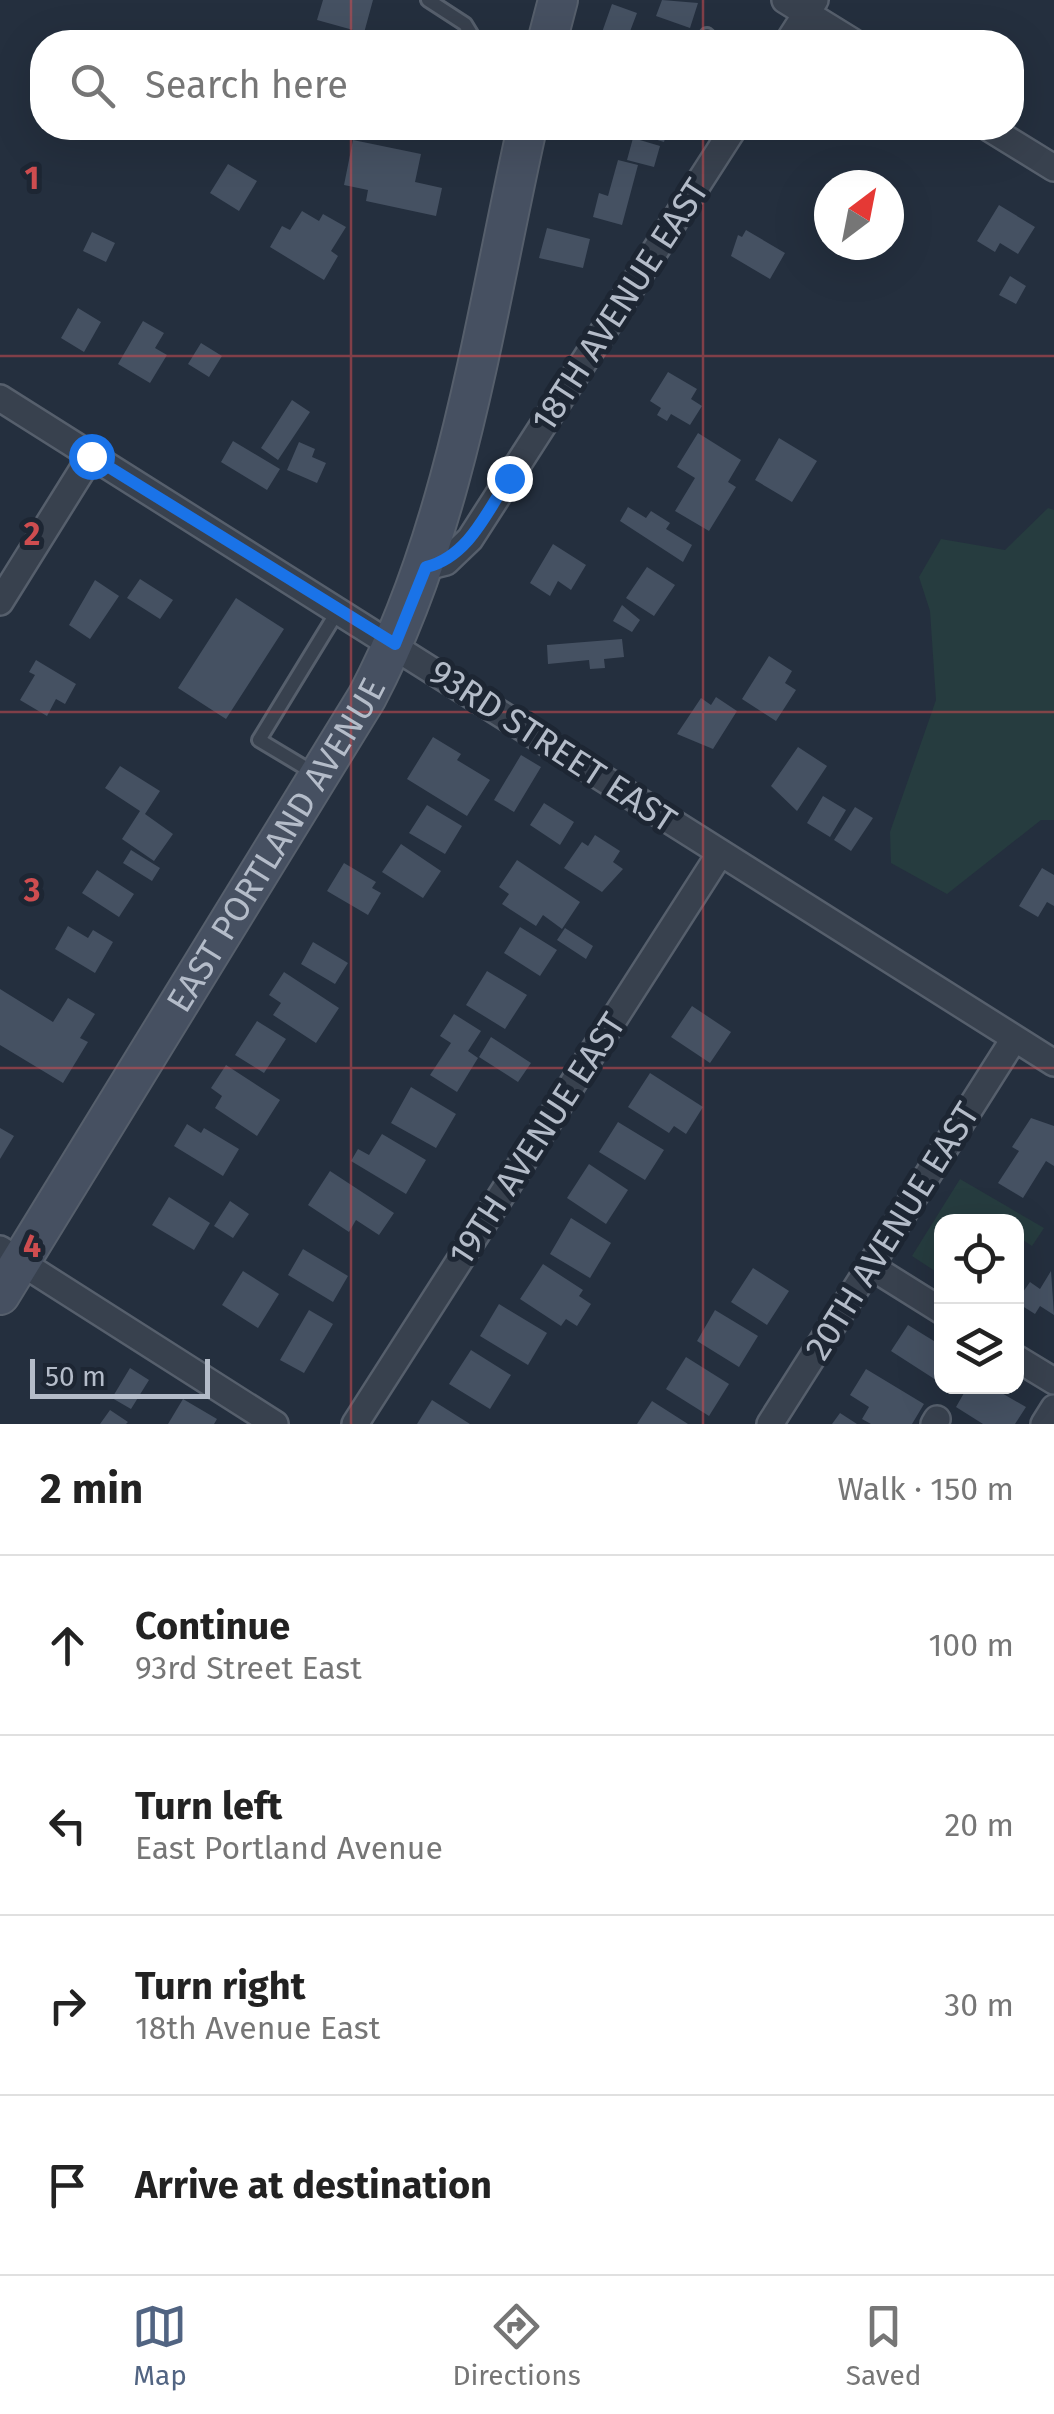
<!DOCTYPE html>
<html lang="en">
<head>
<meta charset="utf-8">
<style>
	:root { --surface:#fff; --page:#f2f2f2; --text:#222; --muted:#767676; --line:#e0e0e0; --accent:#516482 }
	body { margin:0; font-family:"Fira Sans",sans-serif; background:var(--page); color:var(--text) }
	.controls { position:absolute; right:30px; bottom:30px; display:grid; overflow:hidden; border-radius:20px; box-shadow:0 10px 40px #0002 }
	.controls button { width:90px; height:90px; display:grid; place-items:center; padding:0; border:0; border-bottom:2px solid var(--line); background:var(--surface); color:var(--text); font:50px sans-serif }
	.compass { position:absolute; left:814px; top:170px; width:90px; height:90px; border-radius:50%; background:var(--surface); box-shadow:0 10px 40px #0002; rotate:32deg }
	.scale { position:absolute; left:30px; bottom:25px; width:180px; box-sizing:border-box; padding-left:10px; border:5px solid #b4bcc9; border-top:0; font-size:28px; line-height:35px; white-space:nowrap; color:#b4bcc9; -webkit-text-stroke:8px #1d2633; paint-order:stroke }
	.stop { position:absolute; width:30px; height:30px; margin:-22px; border:8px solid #1a73e8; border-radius:50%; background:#fff }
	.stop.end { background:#1a73e8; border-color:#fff; box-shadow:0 2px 10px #0008 }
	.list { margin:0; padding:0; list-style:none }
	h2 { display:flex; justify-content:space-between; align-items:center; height:130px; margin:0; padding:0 40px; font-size:42px }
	h2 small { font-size:32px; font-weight:400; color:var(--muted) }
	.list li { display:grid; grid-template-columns:65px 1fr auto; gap:30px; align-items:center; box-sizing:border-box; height:180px; padding:0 40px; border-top:2px solid var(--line) }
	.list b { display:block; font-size:38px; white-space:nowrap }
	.list p { margin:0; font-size:32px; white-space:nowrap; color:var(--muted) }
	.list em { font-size:32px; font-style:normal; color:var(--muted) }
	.icon { flex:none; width:55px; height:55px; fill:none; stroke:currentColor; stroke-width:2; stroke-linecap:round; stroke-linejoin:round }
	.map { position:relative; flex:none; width:1054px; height:1424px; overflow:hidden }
	.search { position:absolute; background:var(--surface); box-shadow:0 10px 40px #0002; left:30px; right:30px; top:30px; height:110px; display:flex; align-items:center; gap:25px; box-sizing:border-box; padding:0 35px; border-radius:40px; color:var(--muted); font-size:38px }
	.sheet { height:850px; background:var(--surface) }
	nav { display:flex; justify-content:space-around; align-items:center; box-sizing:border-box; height:140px; border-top:2px solid var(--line); background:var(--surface); font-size:28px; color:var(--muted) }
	nav a { display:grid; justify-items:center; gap:5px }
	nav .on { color:var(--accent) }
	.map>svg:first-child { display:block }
	.green { fill:#263c3f }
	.building { fill:#455162 }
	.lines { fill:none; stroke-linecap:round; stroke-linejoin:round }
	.service-casing { stroke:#565f6c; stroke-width:18 }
	.minor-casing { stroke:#565f6c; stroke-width:30 }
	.secondary-casing { stroke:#565f6c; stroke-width:42 }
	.service { stroke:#38414e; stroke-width:12 }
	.minor { stroke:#38414e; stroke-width:25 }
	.secondary { stroke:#465061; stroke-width:38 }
	.route { stroke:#1a73e8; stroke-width:12 }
	.grid { fill:none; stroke:#ce4d50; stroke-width:2.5; stroke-opacity:0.55 }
	.labels { text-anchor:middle; stroke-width:10; stroke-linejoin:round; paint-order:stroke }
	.street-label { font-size:35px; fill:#b4bcc9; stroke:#1d2633 }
	.grid-label { font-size:32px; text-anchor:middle; font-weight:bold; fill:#ce4d50; stroke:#1d2633; stroke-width:10; stroke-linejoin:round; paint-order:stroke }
</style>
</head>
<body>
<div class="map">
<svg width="1054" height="1424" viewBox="0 0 1054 1424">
	<rect width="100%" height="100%" fill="#242f3e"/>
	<path class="green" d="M1048,508L1054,510V820H1041L947,894L891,863L890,832L936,700L930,611L919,577L941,539L1005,550Z
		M960,1179L1044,1228L1032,1246L1017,1236L1016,1222L994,1221L983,1214L978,1221L942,1222L941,1275L912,1256Z"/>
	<path class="building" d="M323,0H373L364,33L317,20Z
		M662,0L698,3L690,28L656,16Z
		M612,4L637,13L626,42L600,38Z
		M405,34L440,41V42H403Z
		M618,128H668L664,142Z
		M633,138L660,146L654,167L627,160Z
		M353,140L421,154L415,182L442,188L436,216L366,201L368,190L344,185Z
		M618,160L638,165L622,225L593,217L599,193L608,196Z
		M228,164L257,181L239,211L210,193Z
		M999,205L1035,227L1018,254L1000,243L995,252L977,241Z
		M302,211L319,221L323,214L346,227L331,251L338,256L324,280L270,247L282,226L290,230Z
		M547,228L590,239L583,268L539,258Z
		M746,230L785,253L770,279L731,256L738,235L742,237Z
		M92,232L115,243L106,262L83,251Z
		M1010,276L1026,286L1016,304L999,295Z
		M78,308L101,322L84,352L61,338Z
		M143,321L164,333L155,348L167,355L150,383L118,364Z
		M201,343L222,356L209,377L188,364Z
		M668,372L697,389L691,399L702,406L690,425L671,414L667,421L657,415L661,408L650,401Z
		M292,400L310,412L278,460L261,448Z
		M698,433L741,460L728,482L736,487L709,531L675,511L695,478L677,467Z
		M779,438L817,461L792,502L755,480Z
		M233,441L280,469L267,490L221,462Z
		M299,442L315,449L312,457L326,463L317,483L287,470Z
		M628,507L646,518L651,511L670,523L666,529L692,545L683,562L620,521Z
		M553,544L586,565L571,590L558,581L550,596L530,583Z
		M647,567L675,585L654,616L626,598Z
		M140,579L173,600L160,619L127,598Z
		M95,580L119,596L90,639L69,625Z
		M236,598L284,629L226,719L178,688Z
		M622,605L640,620L632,632L613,621Z
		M622,639L624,657L604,659L605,668L590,669L589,660L548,664L547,645Z
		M769,656L792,671L785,683L796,690L776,721L742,699Z
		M36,660L76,684L65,704L56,699L47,716L20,700L35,675L29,672Z
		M716,697L737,711L713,749L677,734L701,698L711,705Z
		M433,737L461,754L457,760L490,780L467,816L407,779Z
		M798,747L827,766L797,811L771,786Z
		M521,755L541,767L514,812L494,800Z
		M120,766L160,791L145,814L173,834L154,861L122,839L140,811L105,788Z
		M823,796L846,810L830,837L807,823Z
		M544,803L574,822L560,845L530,825Z
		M427,805L462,826L445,854L409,833Z
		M855,807L873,818L851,851L834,840Z
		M595,835L620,851L613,862L623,869L602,892L564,868L582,842L588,846Z
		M401,844L441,871L423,898L382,872Z
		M131,850L160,868L152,881L123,863Z
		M517,860L580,902L562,929L543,915L536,926L502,904L509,894L499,887Z
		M344,863L376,882L372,888L381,893L368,915L327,891Z
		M1042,868L1054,875V906L1047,902L1038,917L1019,906Z
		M97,870L134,894L119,917L82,893Z
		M68,926L88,938L93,930L113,942L95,973L55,949Z
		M520,927L557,950L540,976L504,953Z
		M565,928L593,946L586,959L557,940Z
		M313,942L348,963L335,984L301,964Z
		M487,971L527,995L505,1029L466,1005Z
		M284,972L339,1008L316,1043L273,1015L281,1003L269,995Z
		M0,989L53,1022L68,998L95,1014L80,1038L88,1042L63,1083L0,1045Z
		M692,1006L731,1032L710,1063L671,1037Z
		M454,1014L481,1031L468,1051L478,1058L457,1092L430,1075L451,1043L440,1036Z
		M257,1021L286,1039L264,1073L235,1055Z
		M491,1037L531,1063L518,1082L479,1057Z
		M226,1065L280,1100L257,1136L215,1108L222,1096L211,1088Z
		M650,1073L703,1107L686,1134L674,1126L669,1133L628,1107Z
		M411,1087L456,1114L436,1148L391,1123Z
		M1031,1118L1054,1126V1166L1046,1161L1023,1198L998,1183L1019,1151L1012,1147Z
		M618,1122L664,1150L645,1180L599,1152Z
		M187,1124L201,1133L204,1128L239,1149L223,1176L174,1146Z
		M0,1128L14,1136L0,1159Z
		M382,1134L426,1160L406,1194L351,1161L358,1149L369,1155Z
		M589,1164L628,1190L606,1224L567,1198Z
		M330,1171L394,1213L379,1235L356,1220L349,1232L308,1205Z
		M169,1197L210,1223L194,1250L152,1225Z
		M230,1201L249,1214L233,1238L214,1226Z
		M571,1218L611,1243L590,1278L550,1254Z
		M303,1249L348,1276L333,1302L288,1275Z
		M543,1264L583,1290L579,1296L591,1304L577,1326L566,1319L561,1326L520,1299Z
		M753,1268L789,1291L767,1325L731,1302Z
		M243,1271L279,1294L258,1328L222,1305Z
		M1051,1271L1054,1315L1040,1306L1035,1314L1016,1302L1030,1282L1040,1289Z
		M499,1304L547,1333L528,1365L480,1336Z
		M309,1310L333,1324L304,1373L280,1360Z
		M715,1310L758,1336L739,1367L697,1341Z
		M908,1325L942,1346V1372L936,1380L891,1351Z
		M471,1350L511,1375L490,1409L449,1384Z
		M686,1357L729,1384L709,1416L666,1389Z
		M130,1368L149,1380L131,1409L112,1398Z
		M866,1369L924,1404L912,1424H871L862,1419L869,1407L850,1395Z
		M968,1386H1003L1000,1392L1026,1407L1015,1424H983L956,1407Z
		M183,1399L217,1419L214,1424H168Z
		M432,1400L470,1424H417Z
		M652,1401L688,1424H637Z
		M110,1410L128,1422L126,1424H100Z
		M840,1413L857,1424H832Z"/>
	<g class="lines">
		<defs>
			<path id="service" d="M428,0L465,24L476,42
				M703,42L707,35
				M314,773L259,740L339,609"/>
			<path id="minor" d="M785,0L853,42
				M788,42L815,0
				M989,128L1054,168
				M0,398L1054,1063
				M426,567L446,562L470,539L734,128
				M0,602L91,456
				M0,1249L275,1424
				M870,1266L942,1311
				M1016,1358L1054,1381
				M355,1424L719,855
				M770,1424L1014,1039
				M934,1424L937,1419
				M1044,1424L1054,1408"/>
			<g id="secondary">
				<path d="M547,42L558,0"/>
				<path id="s1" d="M0,1295L367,697C457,527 485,315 527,128"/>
			</g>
		</defs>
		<use href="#service" class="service-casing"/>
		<use href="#minor" class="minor-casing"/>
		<use href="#secondary" class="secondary-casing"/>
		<use href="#service" class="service"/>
		<use href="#minor" class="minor"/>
		<use href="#secondary" class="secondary"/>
	</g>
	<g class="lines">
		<path class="route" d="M91,456L395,644L426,567C468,557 487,512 509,478"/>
	</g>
	<path class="grid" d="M351,0V42M703,0V42M351,128V1424M703,128V1424M0,356H1054M0,712H1054M0,1068H1054"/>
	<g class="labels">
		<g class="street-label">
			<text transform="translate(620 305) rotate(-57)" y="12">18TH AVENUE EAST</text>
			<text transform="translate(553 746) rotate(33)" y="12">93RD STREET EAST</text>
			<text dy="12" stroke="none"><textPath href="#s1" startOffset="528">EAST PORTLAND AVENUE</textPath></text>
			<text transform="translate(537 1139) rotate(-57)" y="12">19TH AVENUE EAST</text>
			<text transform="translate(892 1231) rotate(-58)" y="12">20TH AVENUE EAST</text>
		</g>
	</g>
	<g class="grid-label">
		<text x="32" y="189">1</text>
		<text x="32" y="545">2</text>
		<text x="32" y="901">3</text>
		<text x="32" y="1257">4</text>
	</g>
</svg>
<div class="controls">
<button><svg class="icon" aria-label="locate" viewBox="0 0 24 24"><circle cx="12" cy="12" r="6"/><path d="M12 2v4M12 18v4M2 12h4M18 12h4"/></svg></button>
<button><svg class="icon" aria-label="layers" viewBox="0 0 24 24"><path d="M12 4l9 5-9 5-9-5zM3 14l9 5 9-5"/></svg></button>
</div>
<svg class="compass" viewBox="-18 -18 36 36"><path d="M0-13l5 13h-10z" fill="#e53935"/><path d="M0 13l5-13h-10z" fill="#767676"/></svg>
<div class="scale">50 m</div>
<div class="stop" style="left:91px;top:456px"></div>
<div class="stop end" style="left:509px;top:478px"></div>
<div class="search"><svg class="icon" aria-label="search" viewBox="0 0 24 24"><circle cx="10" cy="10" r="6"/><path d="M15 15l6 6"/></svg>Search here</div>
</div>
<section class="sheet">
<h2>2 min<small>Walk · 150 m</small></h2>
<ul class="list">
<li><svg class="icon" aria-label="ahead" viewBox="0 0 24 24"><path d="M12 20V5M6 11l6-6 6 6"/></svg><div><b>Continue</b><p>93rd Street East</p></div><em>100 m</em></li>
<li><svg class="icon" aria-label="left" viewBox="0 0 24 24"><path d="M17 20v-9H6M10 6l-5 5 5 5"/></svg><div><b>Turn left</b><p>East Portland Avenue</p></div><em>20 m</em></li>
<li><svg class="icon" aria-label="right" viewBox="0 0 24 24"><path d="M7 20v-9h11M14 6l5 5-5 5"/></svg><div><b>Turn right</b><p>18th Avenue East</p></div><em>30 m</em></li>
<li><svg class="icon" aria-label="arrive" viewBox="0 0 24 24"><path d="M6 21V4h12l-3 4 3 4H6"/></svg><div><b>Arrive at destination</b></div></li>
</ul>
</section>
<nav>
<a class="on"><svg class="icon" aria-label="map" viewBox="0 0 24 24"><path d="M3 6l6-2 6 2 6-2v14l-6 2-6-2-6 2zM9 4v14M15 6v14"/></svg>Map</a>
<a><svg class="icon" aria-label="directions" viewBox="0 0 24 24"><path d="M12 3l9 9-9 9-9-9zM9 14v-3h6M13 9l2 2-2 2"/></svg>Directions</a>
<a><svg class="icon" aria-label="saved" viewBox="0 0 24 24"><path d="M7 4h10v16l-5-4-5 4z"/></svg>Saved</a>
</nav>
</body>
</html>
